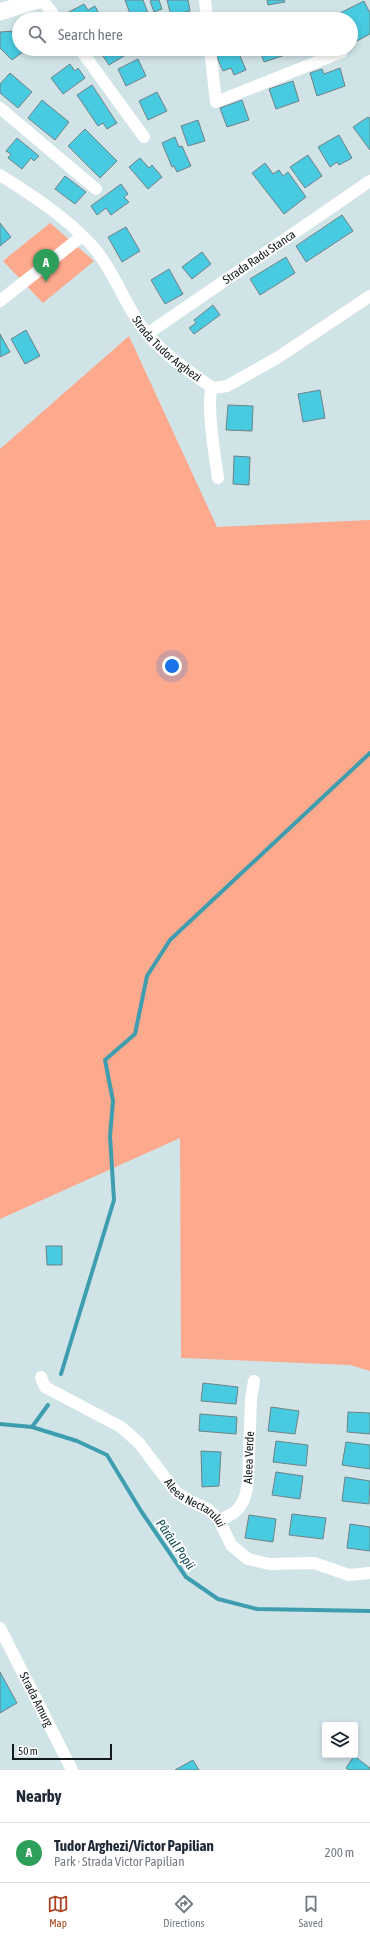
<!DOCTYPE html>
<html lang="en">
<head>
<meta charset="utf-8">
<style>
	:root { --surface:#fff; --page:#f2f2f3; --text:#1f2937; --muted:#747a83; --line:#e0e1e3; --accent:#ab441e }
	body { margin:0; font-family:"Asap Condensed",sans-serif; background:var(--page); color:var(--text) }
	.controls { position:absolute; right:12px; bottom:12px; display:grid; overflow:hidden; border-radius:4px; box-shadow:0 2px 6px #0003 }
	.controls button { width:36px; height:36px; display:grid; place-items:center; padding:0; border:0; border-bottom:1px solid var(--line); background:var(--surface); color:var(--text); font:20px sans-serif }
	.scale { position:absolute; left:12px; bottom:10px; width:100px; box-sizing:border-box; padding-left:4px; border:2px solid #131a1b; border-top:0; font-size:11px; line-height:14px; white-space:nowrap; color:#131a1b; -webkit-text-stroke:3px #fff; paint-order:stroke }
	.you { position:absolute; left:172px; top:666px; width:14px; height:14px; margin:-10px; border:3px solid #fff; border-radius:50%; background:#1a73e8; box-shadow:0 0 0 6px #1a73e833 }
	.badge { display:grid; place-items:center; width:26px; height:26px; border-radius:50%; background:var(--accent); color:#fff; font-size:13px; font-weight:700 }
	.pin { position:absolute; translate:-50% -33px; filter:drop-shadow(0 1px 2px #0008) }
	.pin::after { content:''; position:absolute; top:21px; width:14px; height:12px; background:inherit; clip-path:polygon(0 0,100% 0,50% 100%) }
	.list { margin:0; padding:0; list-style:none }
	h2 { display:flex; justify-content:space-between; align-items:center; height:52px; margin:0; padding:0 16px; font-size:17px }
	h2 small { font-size:13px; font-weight:400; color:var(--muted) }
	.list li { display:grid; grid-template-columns:26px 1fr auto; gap:12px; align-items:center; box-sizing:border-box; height:60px; padding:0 16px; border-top:1px solid var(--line) }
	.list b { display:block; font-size:15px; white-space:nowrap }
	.list p { margin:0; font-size:13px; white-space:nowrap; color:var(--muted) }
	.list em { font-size:13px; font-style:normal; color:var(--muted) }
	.icon { flex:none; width:22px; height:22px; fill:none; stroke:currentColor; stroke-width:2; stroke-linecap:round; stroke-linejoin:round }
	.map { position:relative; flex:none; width:370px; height:1770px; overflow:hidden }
	.search { position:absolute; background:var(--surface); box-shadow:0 2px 6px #0003; left:12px; right:12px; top:12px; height:44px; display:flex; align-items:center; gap:10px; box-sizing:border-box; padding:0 14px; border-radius:22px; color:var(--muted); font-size:15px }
	.sheet { height:112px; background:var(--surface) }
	nav { display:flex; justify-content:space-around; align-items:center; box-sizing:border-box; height:56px; border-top:1px solid var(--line); background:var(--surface); font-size:11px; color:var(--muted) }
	nav a { display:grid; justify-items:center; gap:2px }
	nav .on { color:var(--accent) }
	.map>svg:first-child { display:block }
	.green { fill:#fca98d }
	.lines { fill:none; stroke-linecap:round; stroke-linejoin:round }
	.stream { stroke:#3e9eaf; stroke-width:4 }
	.building { fill:#48cae0; stroke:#708286 }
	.street { stroke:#fff; stroke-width:12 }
	.secondary { stroke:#fff; stroke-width:17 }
	.labels { text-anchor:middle; stroke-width:4; stroke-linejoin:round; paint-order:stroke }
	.street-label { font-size:12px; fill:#131a1b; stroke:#fff }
	.water-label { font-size:13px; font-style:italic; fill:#144c55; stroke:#fff }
</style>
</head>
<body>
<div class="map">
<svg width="370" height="1770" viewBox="0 0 370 1770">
	<rect width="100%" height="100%" fill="#d0e4e8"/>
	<path class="green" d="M50,223L94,261L43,303L3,261Z
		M129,336L217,527L370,520V1371L350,1365L181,1358L180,1138L0,1219V449Z"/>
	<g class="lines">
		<path class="stream" d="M61,1374L114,1200L110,1136L113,1101L105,1060L135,1034L147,976L170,940L370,753
			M0,1424L32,1427L77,1441L107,1455L141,1511L186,1577L218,1599L257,1609L370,1611
			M32,1427L48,1405"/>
	</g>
	<path class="building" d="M125,0H143L148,13L132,19Z
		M153,0H159L162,9L154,12L150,1Z
		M167,0H188L190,11L171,16Z
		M267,0H284L285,2L268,5Z
		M364,1L370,13V34L355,42L351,34V19H344L340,13Z
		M84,4L88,10L95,6L102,19H70L67,13Z
		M13,31L19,38V49H27L12,60L0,48V32Z
		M98,49H134V50L109,65Z
		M178,49H193V52L180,55Z
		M230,49H237L246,70L234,75L231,68L223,71L216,55Z
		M259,49H287L288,54L264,62Z
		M138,59L146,76L126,86L118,69Z
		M70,64L75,71L78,68L85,78L63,94L51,78Z
		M340,68L345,86L317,96L310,73L322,69L324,74Z
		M10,73L32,92L18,108L0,93V84Z
		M293,81L299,101L276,109L269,89Z
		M92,85L117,123L107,129L103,123L98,126L77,95Z
		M157,92L167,111L148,120L139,101Z
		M42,100L69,122L55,140L28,118Z
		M242,100L249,120L227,127L220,108Z
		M368,117L370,118V150L353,127Z
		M198,120L205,141L188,146L181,126Z
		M85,129L117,161L100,178L68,146Z
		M339,135L352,158L339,165L337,162L330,167L318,147Z
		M175,137L179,147L182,146L191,166L177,172L174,166L172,167L162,143Z
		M17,138L39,156L34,161L31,158L22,169L8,158L11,154L6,151Z
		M308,155L322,176L305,188L290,167Z
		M140,158L149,168L152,165L162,177L148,189L129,167Z
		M265,163L273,174L279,170L283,176L288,172L306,197L284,214L252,173Z
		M65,176L86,192L75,204L55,189Z
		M121,184L128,194L124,197L129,202L111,215L106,208L97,215L91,206Z
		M342,215L353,231L306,262L296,246Z
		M0,223L11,237L0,246Z
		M126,227L140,251L122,262L108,237Z
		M202,252L211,264L192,279L182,267Z
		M286,257L295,273L260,295L250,279Z
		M169,269L183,294L165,304L151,280Z
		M213,305L220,315L194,334L189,328L196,323L194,320Z
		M26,330L40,356L25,364L11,339Z
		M0,334L10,352L0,357Z
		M320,390L325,418L303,422L298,394Z
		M228,405L253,406L252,431L226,430Z
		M234,456L250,457L249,485L233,484Z
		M46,1246H62V1265H47Z
		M203,1383L238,1387L236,1404L201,1401Z
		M271,1407L299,1411L295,1434L268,1431Z
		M348,1412L370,1413V1434L347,1432Z
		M200,1414L237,1417L236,1434L199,1431Z
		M276,1441L308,1445L306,1466L273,1462Z
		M346,1442L370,1445V1469L342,1465Z
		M201,1451L221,1452L219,1486L202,1487Z
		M276,1472L303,1476L300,1499L272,1495Z
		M345,1477L370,1481L369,1504L342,1501Z
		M292,1514L326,1518L323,1539L289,1535Z
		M249,1515L276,1519L273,1542L245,1538Z
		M350,1524L370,1527V1551L347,1548Z
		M0,1672L17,1703L0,1713Z
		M354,1756L370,1768V1770H349L346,1768Z
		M193,1760L199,1770H175Z"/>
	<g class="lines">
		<g class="street">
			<path d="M42,0L57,19"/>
			<path d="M205,0L207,19"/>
			<path d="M80,49L144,137"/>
			<path d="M210,49L216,102L342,52"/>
			<path d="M0,108L96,189"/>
			<path id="s1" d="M0,175C31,194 76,224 98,253C115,275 125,303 141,326C160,352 187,370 213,388L227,386L277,358L370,296"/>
			<path d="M0,301L82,236"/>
			<path id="s2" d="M147,334L370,181"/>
			<path d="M212,387C206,403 215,458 218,478"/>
			<path id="s3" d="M41,1377L45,1387L121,1427L139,1443L176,1492L188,1500L209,1510L219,1520L231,1545L248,1559L269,1564L314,1563L349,1575L370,1573"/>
			<path id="s4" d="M219,1520C240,1513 245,1503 248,1482L251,1399L254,1381"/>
			<path id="s5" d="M0,1628L72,1770"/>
		</g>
		<path class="secondary" d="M0,12L39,0"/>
	</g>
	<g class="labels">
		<g class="street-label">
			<text dy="4" stroke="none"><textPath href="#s2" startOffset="136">Strada Radu Stanca</textPath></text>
			<text dy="4" stroke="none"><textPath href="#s1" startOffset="245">Strada Tudor Arghezi</textPath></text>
			<text dy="4" stroke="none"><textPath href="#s4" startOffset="76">Aleea Verde</textPath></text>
			<text dy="4" stroke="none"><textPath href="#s3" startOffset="204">Aleea Nectarului</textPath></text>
			<text dy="4" stroke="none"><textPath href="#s5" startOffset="80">Strada Amurg</textPath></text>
		</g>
		<g class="water-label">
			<text transform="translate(176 1544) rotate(55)" y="5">Pârâul Popii</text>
		</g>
	</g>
</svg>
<div class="controls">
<button><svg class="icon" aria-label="layers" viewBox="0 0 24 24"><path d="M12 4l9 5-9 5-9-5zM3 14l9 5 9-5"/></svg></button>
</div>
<div class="scale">50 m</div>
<div class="you"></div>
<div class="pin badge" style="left:46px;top:282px;background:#2e9e5b">A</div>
<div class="search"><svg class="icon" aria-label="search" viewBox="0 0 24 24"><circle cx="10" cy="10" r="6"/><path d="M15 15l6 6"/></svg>Search here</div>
</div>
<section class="sheet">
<h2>Nearby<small></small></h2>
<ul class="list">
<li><span class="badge" style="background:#2e9e5b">A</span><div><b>Tudor Arghezi/Victor Papilian</b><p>Park · Strada Victor Papilian</p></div><em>200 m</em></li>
</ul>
</section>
<nav>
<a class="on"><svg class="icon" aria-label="map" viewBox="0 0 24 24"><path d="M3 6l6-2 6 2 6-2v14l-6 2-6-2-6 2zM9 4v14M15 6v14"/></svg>Map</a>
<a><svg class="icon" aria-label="directions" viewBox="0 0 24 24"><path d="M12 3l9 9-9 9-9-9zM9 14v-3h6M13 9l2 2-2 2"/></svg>Directions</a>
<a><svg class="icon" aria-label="saved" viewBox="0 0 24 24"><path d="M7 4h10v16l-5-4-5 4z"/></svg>Saved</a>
</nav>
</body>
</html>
